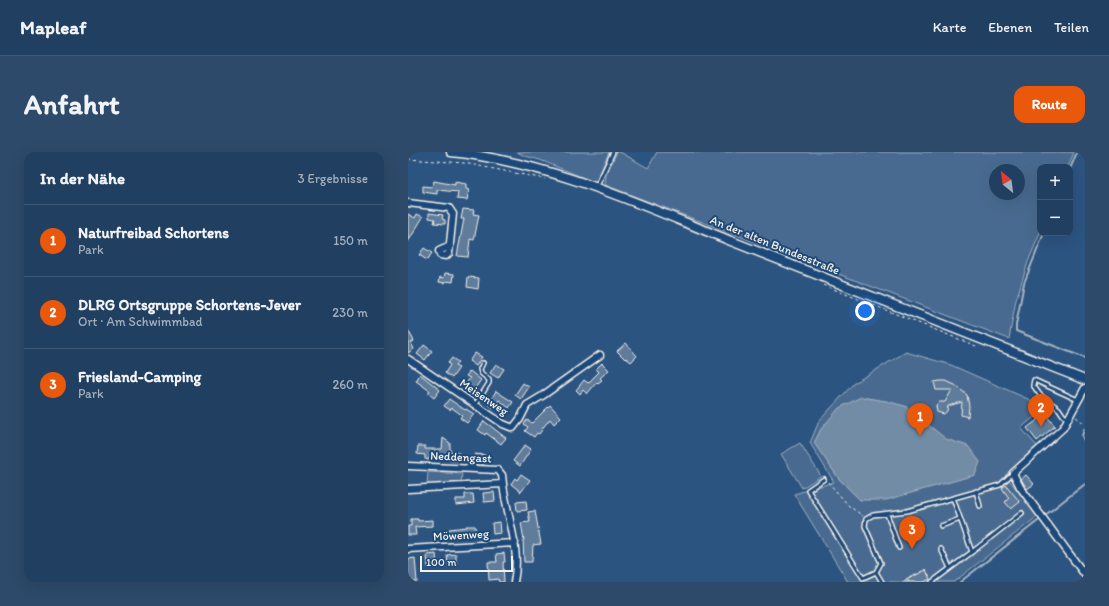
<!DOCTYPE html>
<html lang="de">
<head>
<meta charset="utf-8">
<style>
	:root { --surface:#213f61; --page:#2d4a6a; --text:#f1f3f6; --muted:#a2afbd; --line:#3e5876; --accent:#ea580c }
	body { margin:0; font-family:Itim,sans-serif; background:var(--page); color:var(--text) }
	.controls { position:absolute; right:12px; top:12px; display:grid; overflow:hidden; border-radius:8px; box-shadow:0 4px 16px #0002 }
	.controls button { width:36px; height:36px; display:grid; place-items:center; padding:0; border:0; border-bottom:1px solid var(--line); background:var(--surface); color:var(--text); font:20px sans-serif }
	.compass { position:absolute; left:581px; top:12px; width:36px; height:36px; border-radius:50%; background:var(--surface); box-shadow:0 4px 16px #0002; rotate:331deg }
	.scale { position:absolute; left:12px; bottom:10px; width:93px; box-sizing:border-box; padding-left:4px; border:2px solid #f4f1e8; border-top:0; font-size:11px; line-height:14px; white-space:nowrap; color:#f4f1e8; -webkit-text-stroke:3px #1f4a7a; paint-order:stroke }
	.you { position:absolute; left:457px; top:159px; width:14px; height:14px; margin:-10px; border:3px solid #fff; border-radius:50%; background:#1a73e8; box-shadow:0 0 0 6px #1a73e833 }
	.badge { display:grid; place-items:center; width:26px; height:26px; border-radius:50%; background:var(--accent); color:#fff; font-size:13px; font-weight:700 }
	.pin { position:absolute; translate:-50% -33px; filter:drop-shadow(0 1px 2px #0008) }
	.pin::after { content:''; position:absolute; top:21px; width:14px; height:12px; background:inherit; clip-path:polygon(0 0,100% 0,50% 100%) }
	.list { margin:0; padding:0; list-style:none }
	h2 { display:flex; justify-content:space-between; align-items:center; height:52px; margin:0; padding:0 16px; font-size:17px }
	h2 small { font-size:13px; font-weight:400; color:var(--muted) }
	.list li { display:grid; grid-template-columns:26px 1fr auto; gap:12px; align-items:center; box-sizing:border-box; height:72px; padding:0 16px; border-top:1px solid var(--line) }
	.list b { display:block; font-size:15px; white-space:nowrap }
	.list p { margin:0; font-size:13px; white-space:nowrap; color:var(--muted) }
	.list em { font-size:13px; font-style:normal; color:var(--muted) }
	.map { position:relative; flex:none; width:677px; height:430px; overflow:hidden; border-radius:12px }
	header { display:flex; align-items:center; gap:24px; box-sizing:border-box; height:56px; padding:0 20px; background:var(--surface); border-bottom:1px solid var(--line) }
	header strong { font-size:19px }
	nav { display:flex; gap:22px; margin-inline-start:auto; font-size:14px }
	.intro { display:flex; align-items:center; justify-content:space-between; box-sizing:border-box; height:96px; padding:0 24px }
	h1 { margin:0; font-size:28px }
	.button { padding:10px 18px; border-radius:12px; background:var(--accent); color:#fff; font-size:14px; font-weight:700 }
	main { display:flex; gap:24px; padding:0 24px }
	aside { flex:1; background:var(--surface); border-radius:12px; box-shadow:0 4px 16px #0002 }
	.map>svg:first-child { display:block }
	.green { fill:#496b90; stroke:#9eaebc; fill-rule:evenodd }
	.water { fill:#738ca6; stroke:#a7b4c0 }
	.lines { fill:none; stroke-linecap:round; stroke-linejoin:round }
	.stream { stroke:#a7b4c0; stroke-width:2 }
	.building { fill:#5e7b9a; stroke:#f4f1e8 }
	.service-casing { stroke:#f4f1e8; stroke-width:6 }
	.minor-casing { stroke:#f4f1e8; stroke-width:9 }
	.tertiary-casing { stroke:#f4f1e8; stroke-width:11 }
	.path { stroke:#f4f1e8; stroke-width:1; stroke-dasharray:3 3; stroke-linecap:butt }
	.service { stroke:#1f4a7a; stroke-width:3 }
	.minor { stroke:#1f4a7a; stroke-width:6 }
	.tertiary { stroke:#1f4a7a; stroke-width:8 }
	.labels { text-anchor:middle; stroke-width:4; stroke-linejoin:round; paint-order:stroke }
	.street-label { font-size:12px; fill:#f4f1e8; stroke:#1f4a7a }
</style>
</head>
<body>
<header>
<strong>Mapleaf</strong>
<nav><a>Karte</a><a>Ebenen</a><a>Teilen</a></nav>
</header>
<div class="intro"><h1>Anfahrt</h1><a class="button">Route</a></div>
<main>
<aside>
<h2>In der Nähe<small>3 Ergebnisse</small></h2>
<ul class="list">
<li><span class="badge">1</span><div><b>Naturfreibad Schortens</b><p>Park</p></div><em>150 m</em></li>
<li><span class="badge">2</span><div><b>DLRG Ortsgruppe Schortens-Jever</b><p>Ort · Am Schwimmbad</p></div><em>230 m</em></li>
<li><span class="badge">3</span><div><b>Friesland-Camping</b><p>Park</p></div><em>260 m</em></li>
</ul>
</aside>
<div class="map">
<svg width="677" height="430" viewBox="0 0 677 430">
	<rect width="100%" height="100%" fill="#2c5481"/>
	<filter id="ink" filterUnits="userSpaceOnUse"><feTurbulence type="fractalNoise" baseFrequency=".025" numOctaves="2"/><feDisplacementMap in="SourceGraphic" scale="8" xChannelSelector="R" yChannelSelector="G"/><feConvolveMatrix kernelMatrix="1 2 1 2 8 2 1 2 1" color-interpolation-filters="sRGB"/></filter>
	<g filter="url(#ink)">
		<path class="green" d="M109,0H201L190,26L186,30L132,8L117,4Z
			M209,0H212L240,16L249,0H666L660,15H632V81L620,110L608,148L601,187L197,33L198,23ZM587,18H611V42H587Z
			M498,200L543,213L638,255L613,276L629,294L597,323L630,364L546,430H440L386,342L426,330L402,291L411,269L446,231Z
			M392,291L413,324L394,336L373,302Z
			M20,320L54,322L53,331L19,333Z"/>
		<path class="water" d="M453,245L478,249L497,254L538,287L560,294L572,310L567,323L478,348H452L431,327L406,291L413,277L431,256Z"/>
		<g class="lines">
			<path class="stream" d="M662,17L669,0
				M636,81L616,131L608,173V179L677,206
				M676,277L674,284L677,290
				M552,430L677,332"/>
		</g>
		<path class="building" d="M26,29L47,33V30L58,32V37L61,38L59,48L49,47L50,40L29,38V42L15,40V34L24,35Z
			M55,57L66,58L65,62L71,63L66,88L62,87L60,105L49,104L56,67H53Z
			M21,61L35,63L34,67L37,68V72L26,71L27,67L21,66Z
			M0,62L7,66L9,62L15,65L0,90Z
			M16,96L24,101L19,108L11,103Z
			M37,121L46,122L45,130L38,129L37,131L31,130L32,125L36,126Z
			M60,125L71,126L70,137L59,135Z
			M0,178L6,189L3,191L6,197L0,201Z
			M218,191L229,204L223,210L218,206L217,207L209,199Z
			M16,193L24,199L17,208L9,202Z
			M67,201L74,205L68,214L61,209Z
			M44,206L50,210L47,214L51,216L44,226L37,221L42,213L40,211Z
			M194,211L201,218L192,226L194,228L190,231L189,230L179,242L175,238L172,242L168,238L176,228L180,231L191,220L188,217Z
			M88,212L96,217L90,226L82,221Z
			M62,219L73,228L65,239L57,233L62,226L58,224Z
			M12,222L32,238L26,246L20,241L22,239L8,229Z
			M532,229H538L547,233L559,243L561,254L560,265L553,263L554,250L540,254L539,259L536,262L529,260L528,253L532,250H537L544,238H528L526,230Z
			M115,231L121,235L113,247L107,243Z
			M88,239L105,250L101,256L91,248L86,256L80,252Z
			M41,247L57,258L58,257L66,262L59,271L52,266L54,263L44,256L42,258L36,254Z
			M142,253L153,265L146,272L142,267L133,278H134L131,282L129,281L126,285L117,279L120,275L116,272L119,268L124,271Z
			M637,262L647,274L629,289L619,276Z
			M76,269L98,286L93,292L78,281L77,283L70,278Z
			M35,286L42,291V300L51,301L50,309H43V307L21,306V308L17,307V303L9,302L10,294H17V297H34Z
			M117,293L123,297L112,314L105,309Z
			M67,302L77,303V312L67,311Z
			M113,322L122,328L113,340L103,332L107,326L109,328Z
			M618,323L626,332L619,337L613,327Z
			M598,333L612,350L603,357L597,350L601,346L594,336Z
			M86,340L87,349L76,350L75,341Z
			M57,342H65L66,351L48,353V347H57Z
			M118,349L119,358L109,359L108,350Z
			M127,359L133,392L125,393L124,410H116L115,388H116L113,371L122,370L120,360Z
			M3,367H10V369L25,368V374L7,375L8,383H0V374H3Z
			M92,370L93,381L85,382L84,371Z
			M58,374H67L68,384L41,385V377L59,375Z
			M96,401L97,410H95L96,430H91L90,427L81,428L80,410H89L88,402Z
			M28,402L29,415L20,416L19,403Z
			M48,402V412H40L39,403Z
			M7,406L9,430H0V407Z
			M518,418L522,427L516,430H494Z"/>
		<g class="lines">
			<defs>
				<path id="service" d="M189,34L205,0
					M67,253L81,231V228L73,221L72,217L75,211
					M659,267L655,263L651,257L632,243L625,233L626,228L670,248
					M416,327L400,338L455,426L468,420
					M568,339L572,354
					M479,362L491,396
					M533,374L552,367
					M533,397L542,416
					M564,400L614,361
					M474,430L468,420L473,411L457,374L458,367L465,363L499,359L592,333L605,321
					M524,430L564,400L545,346"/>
				<path id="minor" d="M0,51L41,56L45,62L41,101L38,104L32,103L31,99L42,94
					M0,207L95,272L105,276L112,267L119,253L134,244L192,203
					M677,236L655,276L605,321L612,335L677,423
					M0,314L90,318L94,323L95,332L0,337
					M95,332C99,365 113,397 106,430
					M0,397L107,391"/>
				<path id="tertiary" d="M43,0C141,10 233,53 323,89C441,135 559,182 677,228"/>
			</defs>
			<use href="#service" class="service-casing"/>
			<use href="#minor" class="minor-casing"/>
			<use href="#tertiary" class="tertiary-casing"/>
			<path class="path" d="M0,7L56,11L137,27
				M415,133L568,194
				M668,265L677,272
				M420,330L441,354L455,364
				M501,430L499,427L518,417L522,425"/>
			<use href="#service" class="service"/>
			<use href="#minor" class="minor"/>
			<use href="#tertiary" class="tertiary"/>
		</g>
	</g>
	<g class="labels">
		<g class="street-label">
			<text transform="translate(367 93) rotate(22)" y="4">An der alten Bundesstraße</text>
			<text transform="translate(76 245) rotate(34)" y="4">Meisenweg</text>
			<text transform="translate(53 305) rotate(3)" y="4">Neddengast</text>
			<text transform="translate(53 383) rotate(-3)" y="4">Möwenweg</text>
		</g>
	</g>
</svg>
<div class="controls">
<button>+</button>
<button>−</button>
</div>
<svg class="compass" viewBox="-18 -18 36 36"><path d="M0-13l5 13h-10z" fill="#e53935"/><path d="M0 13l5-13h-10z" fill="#a2afbd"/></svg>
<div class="scale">100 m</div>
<div class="you"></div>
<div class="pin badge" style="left:512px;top:284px">1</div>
<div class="pin badge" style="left:633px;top:275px">2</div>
<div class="pin badge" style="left:504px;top:397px">3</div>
</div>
</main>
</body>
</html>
